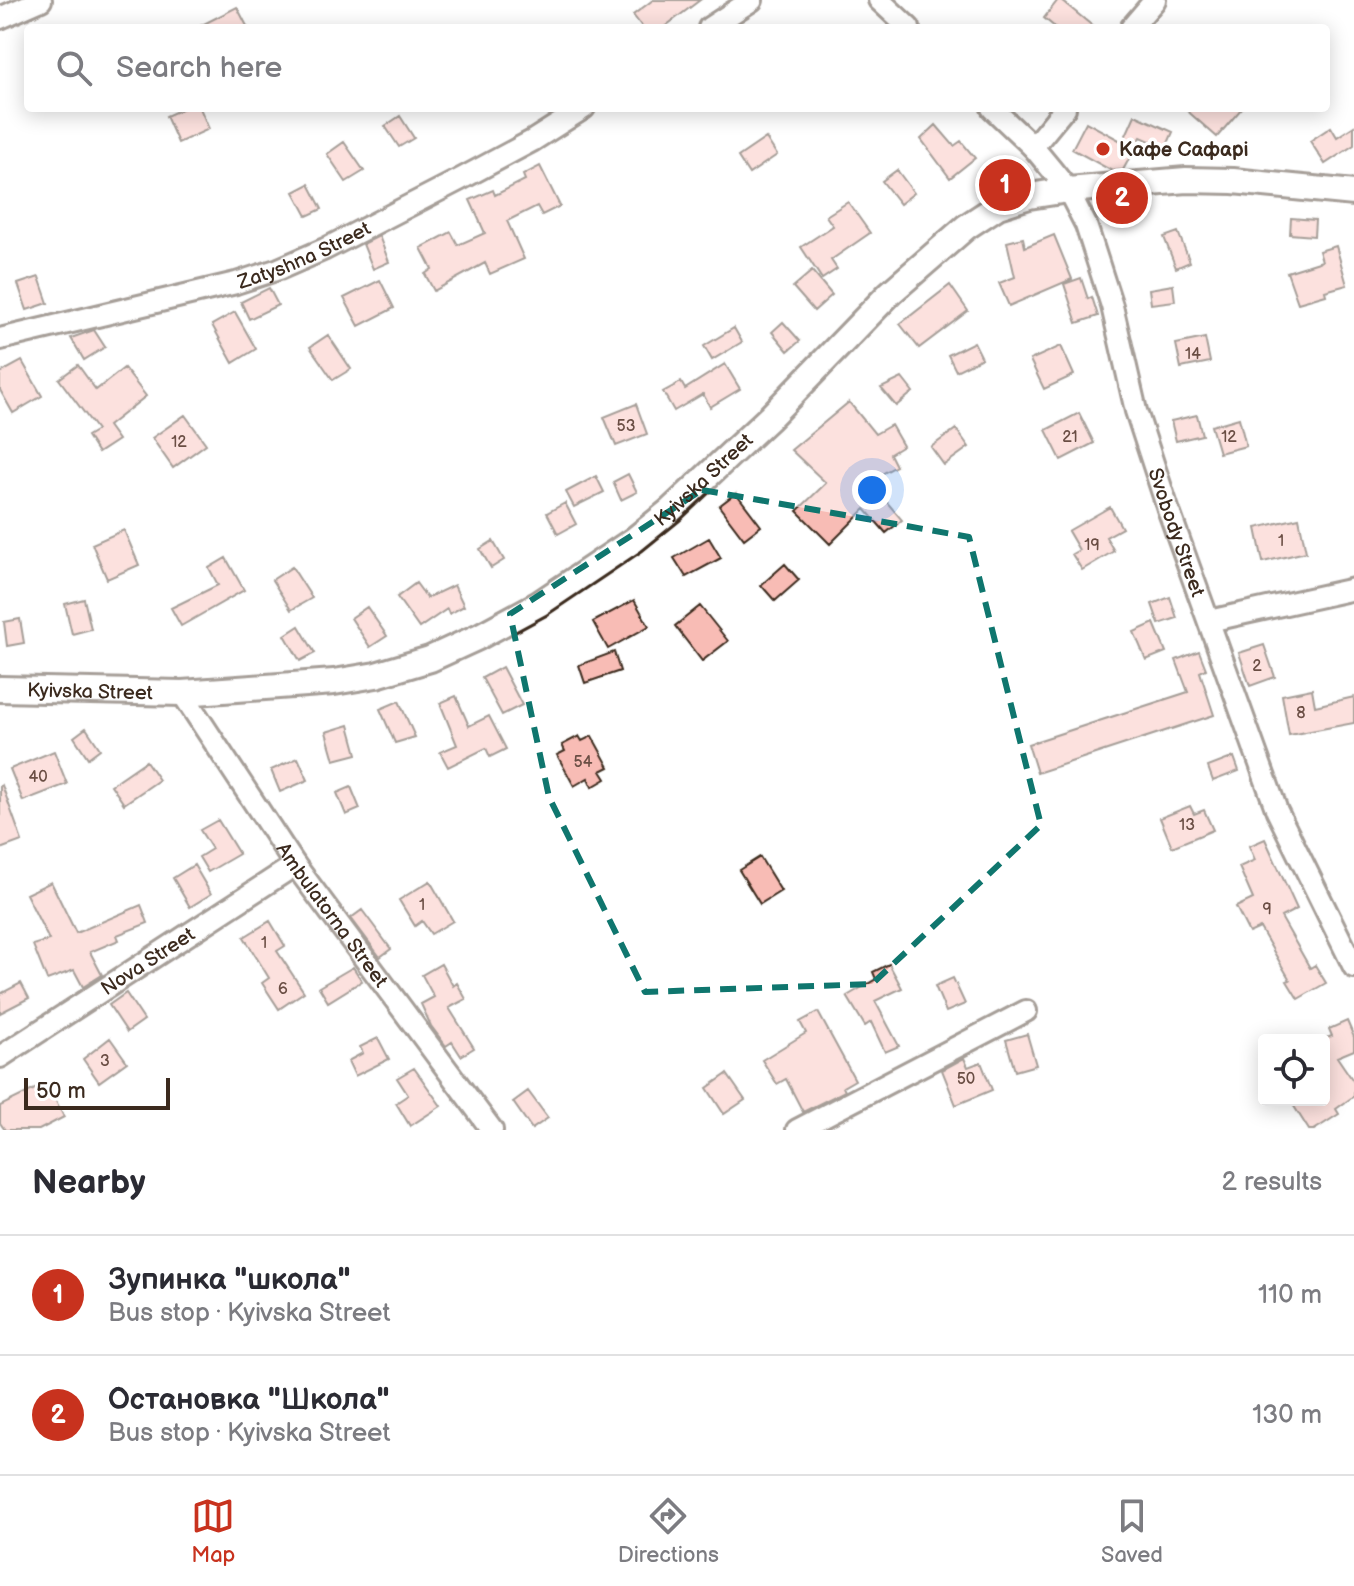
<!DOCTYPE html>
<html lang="en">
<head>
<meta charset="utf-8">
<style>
	:root { --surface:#fff; --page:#f2f2f3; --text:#2b2b33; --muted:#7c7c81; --line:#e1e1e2; --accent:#c8321e }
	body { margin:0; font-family:"Balsamiq Sans",sans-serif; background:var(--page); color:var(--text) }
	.controls { position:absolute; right:24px; bottom:24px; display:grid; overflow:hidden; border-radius:8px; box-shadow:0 4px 20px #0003 }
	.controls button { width:72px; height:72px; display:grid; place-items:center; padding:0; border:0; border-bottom:2px solid var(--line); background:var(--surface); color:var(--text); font:40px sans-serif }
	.scale { position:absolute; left:24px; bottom:20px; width:146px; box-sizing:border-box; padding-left:8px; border:4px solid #3b2a1e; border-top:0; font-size:22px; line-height:28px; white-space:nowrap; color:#3b2a1e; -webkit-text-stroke:6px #fff; paint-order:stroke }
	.you { position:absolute; left:872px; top:490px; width:28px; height:28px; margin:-20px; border:6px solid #fff; border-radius:50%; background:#1a73e8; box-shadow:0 0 0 12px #1a73e833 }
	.badge { display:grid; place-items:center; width:52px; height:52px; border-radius:50%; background:var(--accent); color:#fff; font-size:26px; font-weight:700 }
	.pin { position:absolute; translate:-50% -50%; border:4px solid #fff; box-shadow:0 2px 8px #0006 }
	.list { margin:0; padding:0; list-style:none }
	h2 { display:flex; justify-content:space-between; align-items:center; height:104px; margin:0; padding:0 32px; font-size:34px }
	h2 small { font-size:26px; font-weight:400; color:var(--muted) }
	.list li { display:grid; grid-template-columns:52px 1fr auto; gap:24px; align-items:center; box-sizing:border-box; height:120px; padding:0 32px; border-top:2px solid var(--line) }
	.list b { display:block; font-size:30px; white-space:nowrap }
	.list p { margin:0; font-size:26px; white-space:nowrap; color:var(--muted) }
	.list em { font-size:26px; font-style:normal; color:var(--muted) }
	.icon { flex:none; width:44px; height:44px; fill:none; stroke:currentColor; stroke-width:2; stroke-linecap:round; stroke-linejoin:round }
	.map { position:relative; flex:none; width:1354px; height:1130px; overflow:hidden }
	.search { position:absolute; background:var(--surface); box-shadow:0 4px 20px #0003; left:24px; right:24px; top:24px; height:88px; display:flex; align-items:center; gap:20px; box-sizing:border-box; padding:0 28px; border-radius:8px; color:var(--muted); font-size:30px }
	.sheet { height:344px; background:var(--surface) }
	nav { display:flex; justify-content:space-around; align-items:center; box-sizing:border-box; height:112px; border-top:2px solid var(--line); background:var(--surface); font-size:22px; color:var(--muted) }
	nav a { display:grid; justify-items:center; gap:4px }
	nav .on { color:var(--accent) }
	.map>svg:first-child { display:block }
	.building { fill:#f8bcb5; stroke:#3b2a1e; stroke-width:2 }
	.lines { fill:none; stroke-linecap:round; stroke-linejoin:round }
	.minor-casing { stroke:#3b2a1e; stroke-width:26 }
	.tertiary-casing { stroke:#3b2a1e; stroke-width:30 }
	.minor { stroke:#fff; stroke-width:20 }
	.tertiary { stroke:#fff; stroke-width:24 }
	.marked { fill:none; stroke:#0f766e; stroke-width:6; stroke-dasharray:16 10; stroke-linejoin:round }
	.poi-dot { fill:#c8321e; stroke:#fff; stroke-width:3 }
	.labels { text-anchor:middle; stroke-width:7; stroke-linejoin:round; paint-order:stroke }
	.number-label { font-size:16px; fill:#6a4e44 }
	.poi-label { font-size:20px; font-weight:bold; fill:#3b2a1e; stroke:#fff; text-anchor:start }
	.street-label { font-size:20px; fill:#3b2a1e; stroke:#fff }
</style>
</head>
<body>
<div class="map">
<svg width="1354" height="1130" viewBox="0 0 1354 1130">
	<rect width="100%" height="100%" fill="#fff"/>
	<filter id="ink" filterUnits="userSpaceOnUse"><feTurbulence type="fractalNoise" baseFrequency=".0125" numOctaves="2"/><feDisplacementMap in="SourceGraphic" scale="16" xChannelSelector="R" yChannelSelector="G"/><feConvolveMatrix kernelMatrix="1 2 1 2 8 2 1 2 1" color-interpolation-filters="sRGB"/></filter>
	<g filter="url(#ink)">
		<path class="building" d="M653,0H700L663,28H643L633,15Z
			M1058,0H1061L1095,28H1056L1044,18Z
			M237,7L248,28H196Z
			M184,108H200L209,129L178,143L166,116Z
			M1184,108H1242L1217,137Z
			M1135,115L1173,132L1166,148L1141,137L1123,170L1112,171L1072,149L1086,122L1123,142Z
			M400,116L414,138L399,147L385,126Z
			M936,125L954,146L961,141L975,158L950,178L921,139Z
			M1354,126V145L1325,164L1310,141L1331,127L1337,137Z
			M766,138L777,155L749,174L738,157Z
			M344,142L364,171L346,182L327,154Z
			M540,166L560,206L542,215L537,206L507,221L524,259L490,274L485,263L434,291L425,274L432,269L421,248L451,232L458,245L485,233L470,200L493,190L495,195L525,180L523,175Z
			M897,170L914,193L900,204L882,181Z
			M309,184L322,209L307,216L294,192Z
			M848,202L870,233L831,260L837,269L822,279L801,247L833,226L826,216Z
			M1291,218L1315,220L1314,236L1290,234Z
			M1178,232L1190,262L1176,268L1164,237Z
			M1054,235L1072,279L1009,306L999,283L1015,277L1007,242L1023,238L1025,247Z
			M379,236L389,262L373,269L363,244Z
			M1336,246L1347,285L1325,291L1326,295L1298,303L1287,272L1322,261L1319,251Z
			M812,271L832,295L814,311L793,287Z
			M39,277L48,303L27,310L18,284Z
			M1081,278L1088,299L1092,297L1098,316L1077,323L1064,284Z
			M380,280L394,308L359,326L344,298Z
			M950,285L968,311L919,348L900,324Z
			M1173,285L1175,301L1151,304L1149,289Z
			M269,288L278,305L249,319L241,302Z
			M235,312L256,349L233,363L212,325Z
			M783,322L800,341L788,351L772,332Z
			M734,328L742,342L712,360L704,346Z
			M94,330L105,347L84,360L71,338Z
			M328,335L351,369L333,380L310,347Z
			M1205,338L1210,362L1181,368L1176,344Z
			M974,342L982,358L956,371L948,355Z
			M1061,346L1074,375L1044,389L1030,360Z
			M22,361L42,396L13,413L0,390V373Z
			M725,364L740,389L710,407L703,394L674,411L663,392L681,382L685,389Z
			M78,365L96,390L124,368L146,396L108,426L118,440L98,453L87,436L97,430L59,379Z
			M902,378L913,392L896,406L881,388Z
			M849,402L875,434L891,425L903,446L890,454L896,466L869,481L902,520L886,533L865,509L830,544L797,511L826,483L791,450Z
			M636,404L647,434L616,446L604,417Z
			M1079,413L1094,443L1061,460L1046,430Z
			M185,415L206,444L173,468L152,438Z
			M1197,415L1202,435L1176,441L1171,421Z
			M1239,418L1246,446L1219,453L1211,426Z
			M956,429L969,447L944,465L931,447Z
			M628,474L637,492L621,500L613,482Z
			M596,476L604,492L574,507L566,492Z
			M736,493L761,526L744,539L719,506Z
			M565,503L576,524L558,534L547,513Z
			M1110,507L1122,528L1106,537L1114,551L1082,570L1072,554L1079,550L1068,531Z
			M1299,518L1306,552L1263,562L1256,528Z
			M124,530L139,565L107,579L92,544Z
			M709,538L721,558L686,577L674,558Z
			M493,541L504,560L491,568L480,549Z
			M226,558L244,590L181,626L171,608L218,585L209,568Z
			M785,564L799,580L775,601L761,585Z
			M292,567L312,598L291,610L272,580Z
			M416,583L427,598L454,585L464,606L449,614L447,609L419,628L397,597Z
			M1170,597L1177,618L1159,624L1152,604Z
			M84,599L91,629L72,634L65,604Z
			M634,600L649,626L608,649L593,622Z
			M700,606L728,641L702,661L675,626Z
			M367,607L387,636L370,647L351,618Z
			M20,619L24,643L7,646L4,622Z
			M1154,623L1166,652L1146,660L1134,632Z
			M299,626L315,653L300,661L285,635Z
			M1264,645L1275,677L1250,686L1239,653Z
			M1199,651L1206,669L1200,672L1214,715L1037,773L1028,744L1188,692L1176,660Z
			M614,652L620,671L585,683L579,665Z
			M502,667L522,705L502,715L482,678Z
			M1312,689L1315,706L1354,697V723L1289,735L1282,695Z
			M456,696L469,726L489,716L506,749L490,757L486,748L448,767L440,752L457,745L440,703Z
			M399,701L415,737L395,743L380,709Z
			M349,725L357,754L334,760L326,732Z
			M86,728L100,749L88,758L74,737Z
			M579,736L582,741L592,736L609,767L601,771L606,779L592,787L588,778L574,786L557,755L565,751L562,745Z
			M54,751L67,784L23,801L10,769Z
			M1234,757L1239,771L1213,781L1208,767Z
			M298,758L308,780L280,792L271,770Z
			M146,761L159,780L124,804L111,785Z
			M2,785L22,841L0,849V786Z
			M351,787L360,809L346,815L337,793Z
			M1190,806L1194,814L1204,810L1213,830L1172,847L1160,818Z
			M218,820L239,854L208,872L199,857L212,849L200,830Z
			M1265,839L1297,909L1281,917L1310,968L1315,965L1326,983L1298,999L1287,981L1290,980L1260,928L1249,933L1236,907L1253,899L1239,867L1255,860L1249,846Z
			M760,857L781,891L760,904L739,870Z
			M194,865L211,894L190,907L173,878Z
			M430,881L453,921L431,934L422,921L415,926L399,900Z
			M51,882L76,933L141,905L148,923L117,935L119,940L90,952L102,975L83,987L74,970L47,980L33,945L49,940L26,894Z
			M362,910L391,949L380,957L351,918Z
			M270,921L285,946L277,951L304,992L279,1009L262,983L269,978L244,937Z
			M441,964L453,986L457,983L466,999L449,1008L474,1048L461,1056L452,1042L446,1046L431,1026L421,1004L434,997L422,975Z
			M889,964L902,988L875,1001L899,1046L885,1052L871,1022L865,1026L847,996L876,979L873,972Z
			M353,967L362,981L328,1002L319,987Z
			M953,978L965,1004L946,1012L935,986Z
			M21,983L29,998L0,1013V994Z
			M126,993L144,1020L127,1032L109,1005Z
			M818,1012L855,1080L843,1087L845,1091L803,1112L786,1079L777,1084L762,1060L806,1033L800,1022Z
			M1347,1021L1354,1037V1050L1337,1057L1354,1082V1096L1336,1109L1339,1114L1314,1130H1309L1290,1100H1324V1039L1332,1036L1329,1029Z
			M1027,1034L1036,1065L1015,1071L1006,1040Z
			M110,1038L127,1062L99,1082L83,1059Z
			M378,1038L389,1059L355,1076L348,1061L363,1053L360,1047Z
			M964,1058L968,1067L981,1062L992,1090L956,1105L942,1070Z
			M414,1068L441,1106L410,1126L396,1103L408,1095L397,1078Z
			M727,1074L745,1100L724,1114L707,1088Z
			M47,1083L64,1117L39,1130H5L0,1123V1106Z
			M528,1091L548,1118L532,1129L513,1102Z"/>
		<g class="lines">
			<defs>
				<g id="minor">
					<path d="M879,0L909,28"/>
					<path d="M0,18L41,0"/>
					<path d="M709,28L752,0"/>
					<path d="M1131,28L1155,0"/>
					<path id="s1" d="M992,108L1033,147L1052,170L1068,190L1086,225L1112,306L1136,411L1168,509L1277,811L1354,967"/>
					<path d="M1033,147L1065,108"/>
					<path id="s2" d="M0,339L236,283L279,269L325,249L459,180L532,141L584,108"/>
					<path d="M1209,621L1354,589"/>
					<path id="s3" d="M182,693L295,865L492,1130"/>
					<path id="s4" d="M0,1057L295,865"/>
					<path d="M797,1130L1026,1011"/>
				</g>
				<g id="tertiary">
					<path id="s5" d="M0,689L182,693L334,682L376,675L430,659L478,637L539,604L634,540L671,510L769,418L890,293L966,227L998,206L1029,196L1068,190L1186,180L1233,181L1354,193"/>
				</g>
			</defs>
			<use href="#minor" class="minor-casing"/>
			<use href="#tertiary" class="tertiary-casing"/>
			<use href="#minor" class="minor"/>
			<use href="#tertiary" class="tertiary"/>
		</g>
	</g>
	<path d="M0 0H1354V1130H0ZM702,490L969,537L1041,825L872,984L645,992L549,797L510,614Z" fill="#fff" fill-opacity=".55" fill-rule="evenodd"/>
	<path class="marked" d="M702,490L969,537L1041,825L872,984L645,992L549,797L510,614Z"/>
	<circle class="poi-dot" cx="1103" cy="149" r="8"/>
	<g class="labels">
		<g class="number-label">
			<text x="1193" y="359">14</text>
			<text x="626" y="431">53</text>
			<text x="1070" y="442">21</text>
			<text x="1229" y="442">12</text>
			<text x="179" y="447">12</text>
			<text x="1281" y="546">1</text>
			<text x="1092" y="550">19</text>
			<text x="1257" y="671">2</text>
			<text x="1301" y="718">8</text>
			<text x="583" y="767">54</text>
			<text x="38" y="782">40</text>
			<text x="1187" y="830">13</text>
			<text x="422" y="910">1</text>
			<text x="1267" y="914">9</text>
			<text x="264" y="948">1</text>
			<text x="283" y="994">6</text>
			<text x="105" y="1066">3</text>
			<text x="966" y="1084">50</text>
		</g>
		<g class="poi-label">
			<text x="1119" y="156">Кафе Сафарі</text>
		</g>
		<g class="street-label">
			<text dy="7" stroke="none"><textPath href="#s2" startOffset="316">Zatyshna Street</textPath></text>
			<text dy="7" stroke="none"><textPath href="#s5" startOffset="762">Kyivska Street</textPath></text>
			<text dy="7" stroke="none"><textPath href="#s1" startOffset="472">Svobody Street</textPath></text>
			<text dy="7" stroke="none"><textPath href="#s5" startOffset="90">Kyivska Street</textPath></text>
			<text dy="7" stroke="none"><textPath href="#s3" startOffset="268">Ambulatorna Street</textPath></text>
			<text dy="7" stroke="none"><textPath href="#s4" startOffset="176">Nova Street</textPath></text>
		</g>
	</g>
</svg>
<div class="controls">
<button><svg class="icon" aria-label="locate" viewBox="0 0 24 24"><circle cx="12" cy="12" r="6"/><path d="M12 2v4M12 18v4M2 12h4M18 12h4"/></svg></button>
</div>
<div class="scale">50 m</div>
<div class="you"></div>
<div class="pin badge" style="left:1005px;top:185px">1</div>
<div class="pin badge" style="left:1122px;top:198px">2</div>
<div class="search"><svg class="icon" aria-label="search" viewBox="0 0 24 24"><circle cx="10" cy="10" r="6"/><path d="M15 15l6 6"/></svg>Search here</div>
</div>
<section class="sheet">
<h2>Nearby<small>2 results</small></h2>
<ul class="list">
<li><span class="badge">1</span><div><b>Зупинка &quot;школа&quot;</b><p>Bus stop · Kyivska Street</p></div><em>110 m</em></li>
<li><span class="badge">2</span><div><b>Остановка &quot;Школа&quot;</b><p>Bus stop · Kyivska Street</p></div><em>130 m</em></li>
</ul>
</section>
<nav>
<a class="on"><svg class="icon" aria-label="map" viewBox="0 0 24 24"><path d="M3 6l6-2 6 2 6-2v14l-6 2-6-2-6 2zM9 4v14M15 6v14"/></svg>Map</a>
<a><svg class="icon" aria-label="directions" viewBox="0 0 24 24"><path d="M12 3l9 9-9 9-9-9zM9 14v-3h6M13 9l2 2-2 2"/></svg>Directions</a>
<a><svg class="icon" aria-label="saved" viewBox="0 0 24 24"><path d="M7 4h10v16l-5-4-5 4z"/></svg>Saved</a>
</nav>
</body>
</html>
